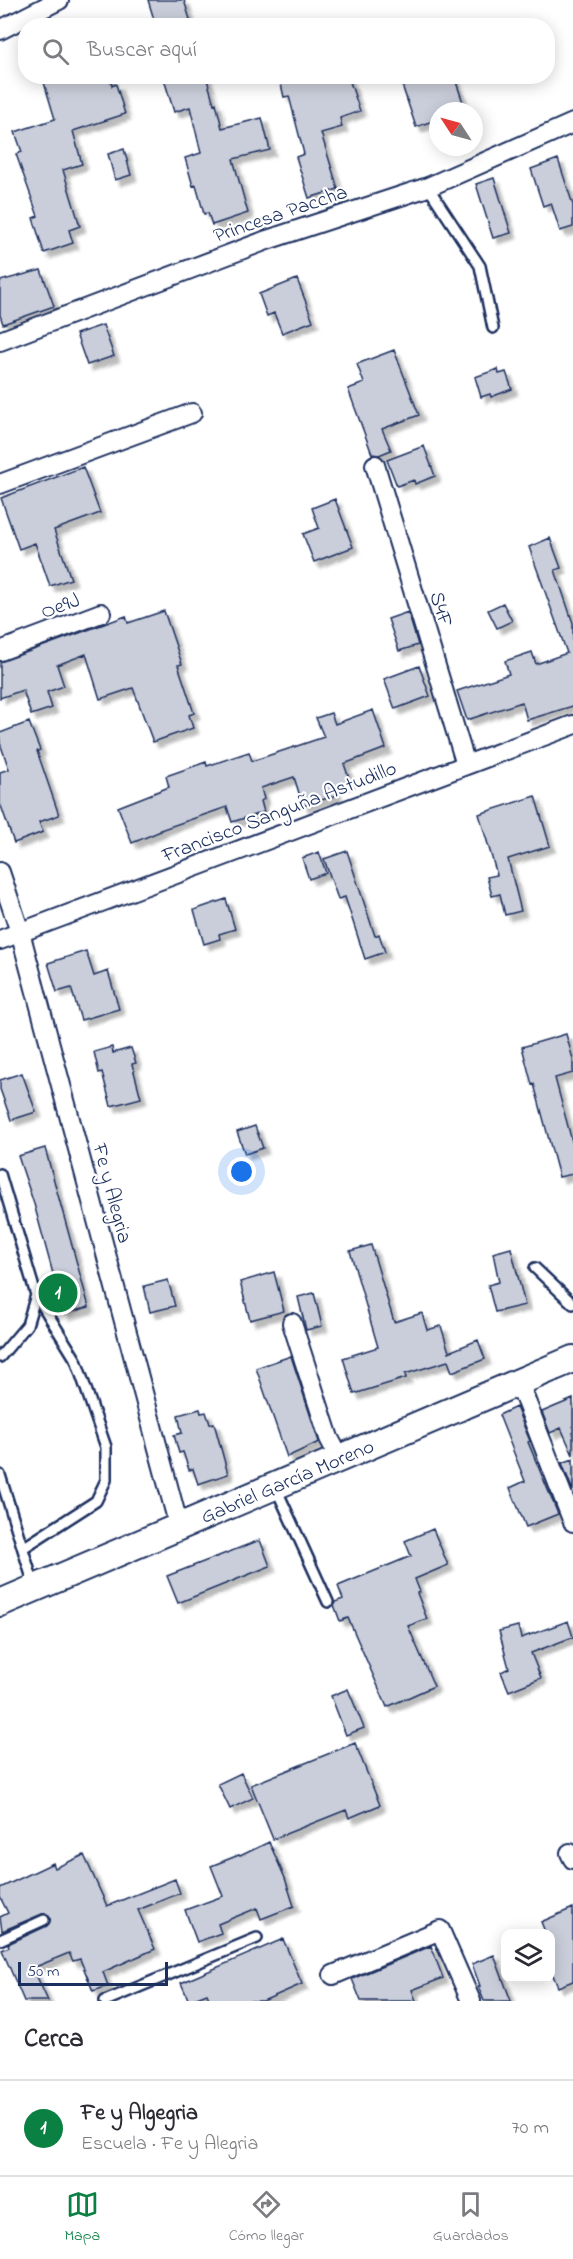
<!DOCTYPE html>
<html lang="es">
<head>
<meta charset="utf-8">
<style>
	:root { --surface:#fff; --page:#f2f2f3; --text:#2b2b33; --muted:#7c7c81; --line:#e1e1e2; --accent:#0b8043 }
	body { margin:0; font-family:"Indie Flower",sans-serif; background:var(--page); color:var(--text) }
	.controls { position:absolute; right:18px; bottom:18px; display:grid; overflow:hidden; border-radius:12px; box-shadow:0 3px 15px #0003 }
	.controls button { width:54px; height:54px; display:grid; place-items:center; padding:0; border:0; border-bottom:2px solid var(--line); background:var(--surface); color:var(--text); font:30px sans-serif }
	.compass { position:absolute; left:429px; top:102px; width:54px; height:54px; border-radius:50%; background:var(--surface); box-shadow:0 3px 15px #0003; rotate:306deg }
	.scale { position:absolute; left:18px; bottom:15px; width:150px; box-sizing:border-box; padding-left:6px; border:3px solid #1b2f5e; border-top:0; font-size:16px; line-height:21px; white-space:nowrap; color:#1b2f5e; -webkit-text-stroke:4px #fff; paint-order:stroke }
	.you { position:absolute; left:242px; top:1172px; width:21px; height:21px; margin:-15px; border:4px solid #fff; border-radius:50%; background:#1a73e8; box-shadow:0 0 0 9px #1a73e833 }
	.badge { display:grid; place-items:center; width:39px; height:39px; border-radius:50%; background:var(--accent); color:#fff; font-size:20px; font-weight:700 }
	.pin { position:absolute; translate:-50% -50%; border:3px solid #fff; box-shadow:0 2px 6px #0006 }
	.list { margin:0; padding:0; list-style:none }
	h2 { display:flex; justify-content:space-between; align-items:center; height:78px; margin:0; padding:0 24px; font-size:26px }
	h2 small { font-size:20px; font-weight:400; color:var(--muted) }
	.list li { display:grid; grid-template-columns:39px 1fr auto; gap:18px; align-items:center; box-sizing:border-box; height:96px; padding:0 24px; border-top:2px solid var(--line) }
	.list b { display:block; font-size:22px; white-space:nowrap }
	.list p { margin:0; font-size:20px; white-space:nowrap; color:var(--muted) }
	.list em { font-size:20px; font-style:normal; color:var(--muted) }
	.icon { flex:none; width:33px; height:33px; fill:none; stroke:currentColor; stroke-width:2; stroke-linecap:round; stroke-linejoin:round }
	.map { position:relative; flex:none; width:573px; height:2001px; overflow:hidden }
	.search { position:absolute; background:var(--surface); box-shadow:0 3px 15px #0003; left:18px; right:18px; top:18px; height:66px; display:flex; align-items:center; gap:15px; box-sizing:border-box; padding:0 21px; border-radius:24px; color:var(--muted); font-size:22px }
	.sheet { height:174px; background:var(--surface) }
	nav { display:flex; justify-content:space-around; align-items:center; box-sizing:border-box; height:84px; border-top:2px solid var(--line); background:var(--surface); font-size:16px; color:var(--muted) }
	nav a { display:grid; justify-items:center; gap:3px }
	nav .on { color:var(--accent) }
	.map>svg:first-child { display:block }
	.building { fill:#caceda; stroke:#1b2f5e; stroke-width:1.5; filter:url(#shadow) }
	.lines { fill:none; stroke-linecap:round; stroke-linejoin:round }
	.lane-casing { stroke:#1b2f5e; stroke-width:14 }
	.street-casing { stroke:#1b2f5e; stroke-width:22 }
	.secondary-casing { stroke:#1b2f5e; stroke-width:30 }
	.lane { stroke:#fff; stroke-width:9 }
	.street { stroke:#fff; stroke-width:18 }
	.secondary { stroke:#fff; stroke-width:26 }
	.labels { text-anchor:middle; stroke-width:4.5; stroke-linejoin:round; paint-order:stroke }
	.street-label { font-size:21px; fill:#1b2f5e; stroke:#fff }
</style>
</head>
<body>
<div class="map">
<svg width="573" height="2001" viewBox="0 0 573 2001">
	<defs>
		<filter id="shadow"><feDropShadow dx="5.5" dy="5.5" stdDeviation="1.5" flood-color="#0004"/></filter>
	</defs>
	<rect width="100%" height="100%" fill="#fff"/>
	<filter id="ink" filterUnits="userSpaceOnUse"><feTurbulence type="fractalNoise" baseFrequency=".0167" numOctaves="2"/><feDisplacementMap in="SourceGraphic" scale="12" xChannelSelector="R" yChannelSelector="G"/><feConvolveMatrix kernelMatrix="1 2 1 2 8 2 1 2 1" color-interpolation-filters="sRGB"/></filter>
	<g filter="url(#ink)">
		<path class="building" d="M148,0H184L192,26H156Z
			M42,76H110L112,86L116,84L125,114L73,131L82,164L63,170L80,226L69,230L73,243L44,253L33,218L38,216L16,154L22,152L15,132L55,119Z
			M163,76H206L214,104L216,103L222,128L262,118L270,150L233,159L248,213L212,225L208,213L204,214L196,185L193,186L185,158L201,153L190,107L174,112Z
			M279,76H348L360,111L340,118L342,127L321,133L338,189L309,198L296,157L304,154L289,96L284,97Z
			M399,76H454L466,111H438V119L416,127Z
			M124,149L131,175L115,180L108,154Z
			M558,159L573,205V227L560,231L551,203L543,206L531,169Z
			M494,178L511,233L493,238L476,184Z
			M41,270L54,306L3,324L0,315V281Z
			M297,279L313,321L282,333L274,313L267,316L259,294Z
			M103,325L114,356L87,365L76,334Z
			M394,350L419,415L382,429L391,450L379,455L372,454L348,389L364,383L357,364Z
			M498,369L499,374L506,372L512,389L491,397L490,394L481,397L475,377Z
			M424,446L435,476L415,484L414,480L397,486L387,460Z
			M83,467L100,513L54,530L71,579L50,586L35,543L19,549L1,498Z
			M335,499L353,547L314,562L303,534L319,528L312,508Z
			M550,538L561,568L555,570L573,623V706L527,720L522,702L467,720L457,691L509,674L505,661L532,652L536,664L567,653L529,547Z
			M503,603L512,621L497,628L488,610Z
			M164,611L182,664L178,665L194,713L189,715L193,728L153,742L133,688L100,699L86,654L57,665L64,686L47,692L52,708L31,715L23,690L0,698V662L126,616L128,623Z
			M408,612L418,645L399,651L388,619Z
			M419,666L430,696L395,709L384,679Z
			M373,710L386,748L344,764L350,781L334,787L337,795L303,806L294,777L261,788L264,799L261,801L264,812L232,822L227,807L160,830L161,831L132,843L118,807L169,787L166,776L206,762L207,766L249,752L252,761L324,737L316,718L331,713L335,724Z
			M29,722L40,750L37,751L59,815L39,822L43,832L14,843L0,803V772L9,769L0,743V733Z
			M535,796L550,846L508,859L521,911L505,915L500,894L492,896L487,877L497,875L479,814Z
			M347,851L375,936L379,934L385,952L365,959L345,897L338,899L324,859Z
			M319,852L326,873L309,879L302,858Z
			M226,899L235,929L219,934L220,939L204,944L194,910Z
			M86,951L94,976L108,971L119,1009L81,1020L71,988L57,992L48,963Z
			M566,1034L573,1059V1073L555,1078L573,1145V1174L559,1177L534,1084L532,1085L522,1047Z
			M112,1047L113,1053L131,1048L136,1063L132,1064L141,1098L111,1106L102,1072L99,1073L94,1052Z
			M22,1073L36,1112L11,1120L0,1089V1080Z
			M255,1126L263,1148L245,1154L237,1132Z
			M45,1148L89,1307L64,1314L34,1204L18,1156Z
			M371,1245L394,1322L422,1313L427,1330L441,1326L449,1352L478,1340L485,1359L452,1372L448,1361L405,1374L406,1378L354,1394L343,1358L378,1347L350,1251Z
			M511,1248L525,1305L495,1312L488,1285L499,1282L493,1253Z
			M274,1272L284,1311L250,1320L240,1282Z
			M168,1280L175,1306L150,1312L144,1286Z
			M314,1293L322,1326L306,1330L298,1297Z
			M291,1356L319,1442L287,1457L256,1368Z
			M573,1399V1455L561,1428L550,1433L542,1412Z
			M516,1407L530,1441L528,1442L558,1514L526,1527L510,1488L525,1481L499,1415Z
			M200,1409L201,1413L206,1412L210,1424L214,1423L228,1474L198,1484L193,1469L189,1470L183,1452L179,1453L174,1435L182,1433L178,1415Z
			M573,1459V1491L562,1463Z
			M433,1529L448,1565L415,1579L420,1592L417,1593L427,1619L408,1626L434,1686L387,1707L348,1618L340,1621L334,1605L335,1602L343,1599L338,1586L411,1556L405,1541Z
			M260,1540L270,1566L178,1603L167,1576Z
			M568,1621L573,1637L531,1653L541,1678L509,1691L501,1672L509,1668L499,1631L518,1626L521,1638Z
			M348,1689L364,1728L346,1735L331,1696Z
			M355,1743L380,1805L349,1818L346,1810L273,1839L251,1785Z
			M241,1773L253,1798L230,1809L218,1784Z
			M269,1842L285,1878L294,1906L261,1919L257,1908L218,1924L221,1933L197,1942L185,1910L223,1896L211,1866L239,1855L240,1856Z
			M84,1855L107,1906L175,1879L180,1893L138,1910L155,1949L103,1972L108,1986L93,1991L80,1959L73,1961L69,1953L33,1968L48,2001H24L2,1950L9,1947L8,1944L47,1926L50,1918L47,1914H42L2,1931L0,1917L8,1913L0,1897V1888L53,1863L55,1868Z
			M573,1908V1981L558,1987L550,1968V1934H546L541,1922Z
			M283,1939L302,1984L263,2001H210L207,1994L189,2001L181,1983Z
			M431,1946L443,1978L412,1990L416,2001H361L352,1979Z
			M494,1955L511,2001H484L478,1986H480L472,1964Z"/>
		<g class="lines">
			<defs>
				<path id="lane" d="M428,187L480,266L493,328
					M0,1174L36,1295L27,1325L0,1357
					M535,1268L573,1304
					M0,1475L34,1585
					M276,1488L328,1602
					M23,1548L96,1501L106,1480V1447L76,1360L36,1295
					M0,1940L44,1920
					M105,2001L257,1938"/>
				<path id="street" d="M0,30L59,0
					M0,341L267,240L428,187L573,123
					M375,465L466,765
					M0,484L192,413
					M0,651L101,613
					M0,872L20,932L179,1527
					M0,940L573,725
					M292,1323L329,1438L340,1459
					M519,1383L573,1522
					M570,1853L573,1859
					M333,1975L440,1930L471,2001"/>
				<g id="secondary">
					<path id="s1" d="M0,1603L573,1359"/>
				</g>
			</defs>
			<use href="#lane" class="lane-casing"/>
			<use href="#street" class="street-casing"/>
			<use href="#secondary" class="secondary-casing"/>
			<use href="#lane" class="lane"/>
			<use href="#street" class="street"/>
			<use href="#secondary" class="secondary"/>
		</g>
	</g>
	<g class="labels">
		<g class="street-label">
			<text transform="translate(280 213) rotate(-19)" y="7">Princesa Paccha</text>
			<text transform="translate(60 605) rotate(-20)" y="7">Oe9J</text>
			<text transform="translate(442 609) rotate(73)" y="7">S4F</text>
			<text transform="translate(279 811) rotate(-21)" y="7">Francisco Sanguña Astudillo</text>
			<text transform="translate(113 1193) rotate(75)" y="7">Fe y Alegria</text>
			<text dy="7" stroke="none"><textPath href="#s1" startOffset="312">Gabriel García Moreno</textPath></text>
		</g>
	</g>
</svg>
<div class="controls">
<button><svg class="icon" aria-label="layers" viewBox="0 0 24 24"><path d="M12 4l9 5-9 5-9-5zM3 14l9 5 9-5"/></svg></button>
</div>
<svg class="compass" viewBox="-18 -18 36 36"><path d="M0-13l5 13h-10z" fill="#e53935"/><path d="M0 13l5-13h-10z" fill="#7c7c81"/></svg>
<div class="scale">50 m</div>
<div class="you"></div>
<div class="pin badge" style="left:58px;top:1293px">1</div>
<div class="search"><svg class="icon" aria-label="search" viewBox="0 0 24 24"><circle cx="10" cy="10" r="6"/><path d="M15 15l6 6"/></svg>Buscar aquí</div>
</div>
<section class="sheet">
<h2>Cerca<small></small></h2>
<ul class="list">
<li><span class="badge">1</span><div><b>Fe y Algegria</b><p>Escuela · Fe y Alegria</p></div><em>70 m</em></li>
</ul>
</section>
<nav>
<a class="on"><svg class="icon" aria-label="map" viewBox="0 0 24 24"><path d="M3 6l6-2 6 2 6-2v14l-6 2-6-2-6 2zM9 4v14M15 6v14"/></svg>Mapa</a>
<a><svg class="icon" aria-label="directions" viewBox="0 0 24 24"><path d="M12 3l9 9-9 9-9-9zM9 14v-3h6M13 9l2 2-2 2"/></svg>Cómo llegar</a>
<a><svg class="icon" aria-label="saved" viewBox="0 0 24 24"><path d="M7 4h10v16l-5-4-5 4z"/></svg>Guardados</a>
</nav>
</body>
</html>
